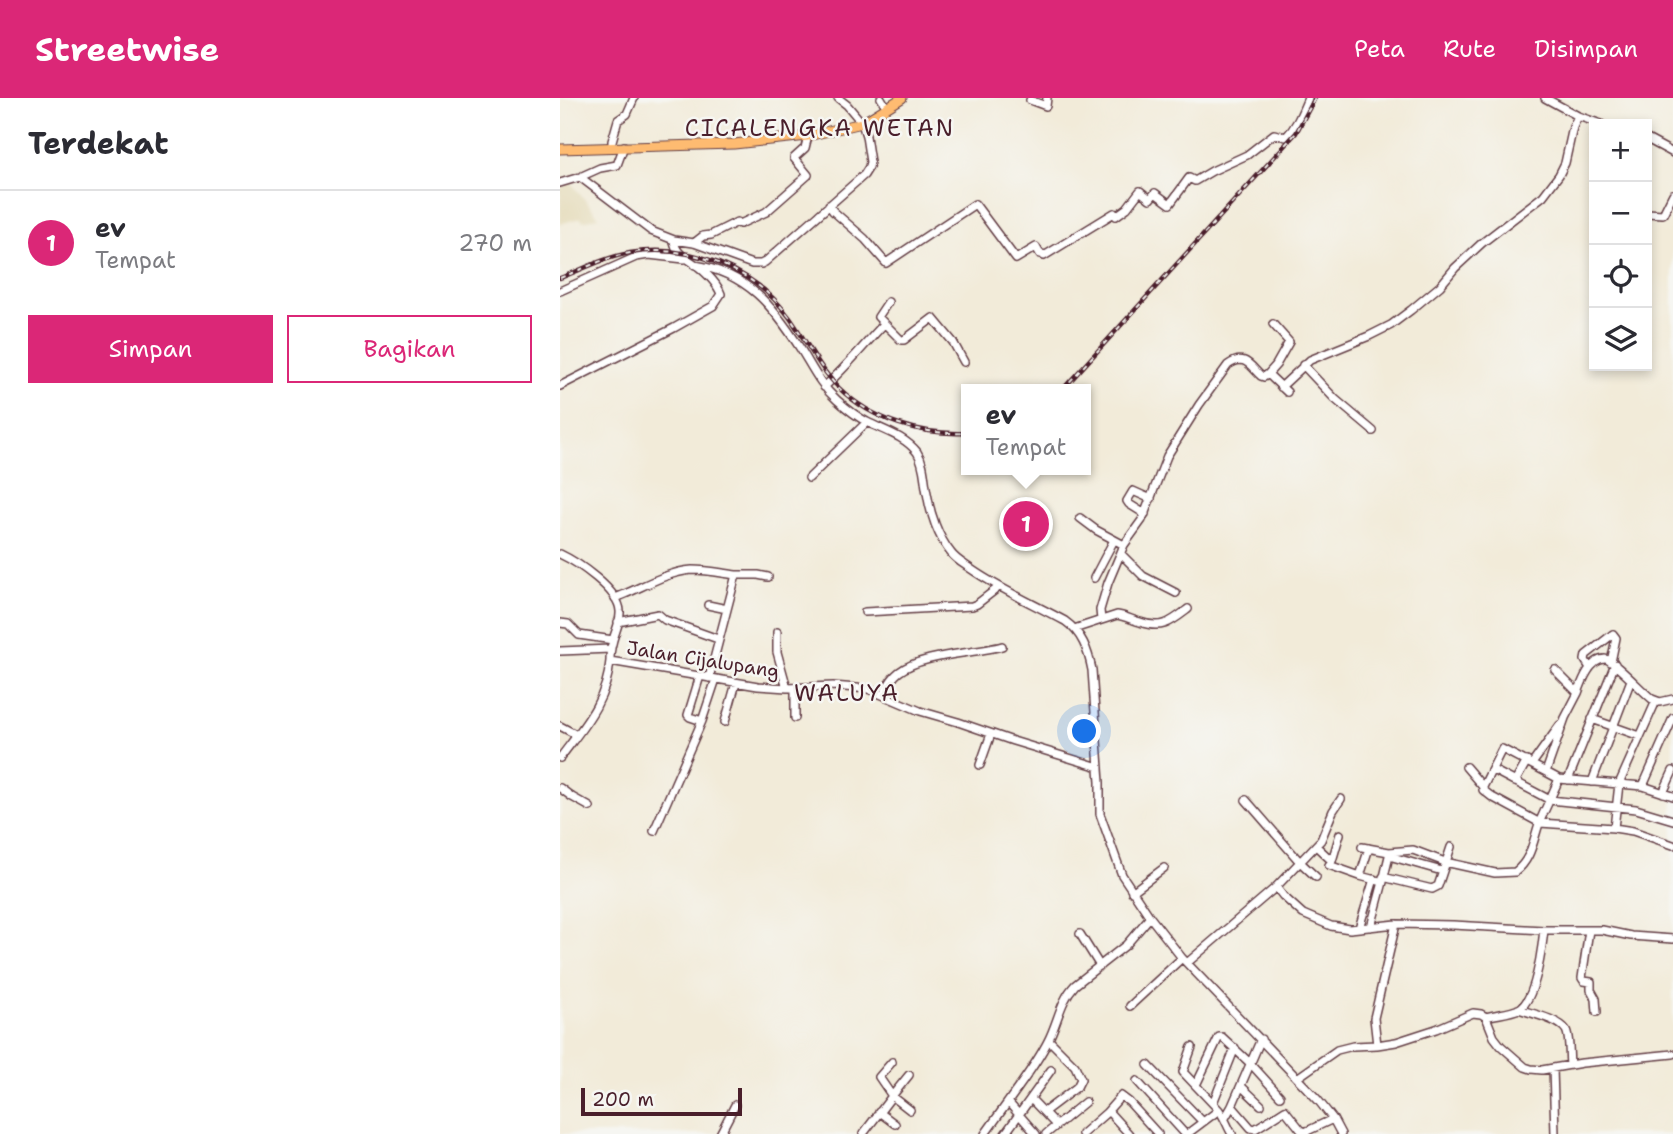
<!DOCTYPE html>
<html lang="id">
<head>
<meta charset="utf-8">
<style>
	:root { --surface:#fff; --page:#f7f7f7; --text:#2b2b33; --muted:#7c7c81; --line:#e1e1e2; --accent:#db2777 }
	body { margin:0; font-family:"Shantell Sans",sans-serif; background:var(--page); color:var(--text) }
	.controls { position:absolute; right:21px; top:21px; display:grid; overflow:hidden; border-radius:0px; box-shadow:0 4px 10px #0003 }
	.controls button { width:63px; height:63px; display:grid; place-items:center; padding:0; border:0; border-bottom:2px solid var(--line); background:var(--surface); color:var(--text); font:35px sans-serif }
	.scale { position:absolute; left:21px; bottom:18px; width:161px; box-sizing:border-box; padding-left:7px; border:4px solid #4a1f2b; border-top:0; font-size:19px; line-height:24px; white-space:nowrap; color:#4a1f2b; -webkit-text-stroke:5px #f6f6f2; paint-order:stroke }
	.you { position:absolute; left:525px; top:634px; width:24px; height:24px; margin:-18px; border:5px solid #fff; border-radius:50%; background:#1a73e8; box-shadow:0 0 0 10px #1a73e833 }
	.badge { display:grid; place-items:center; width:46px; height:46px; border-radius:50%; background:var(--accent); color:#fff; font-size:23px; font-weight:700 }
	.pin { position:absolute; translate:-50% -50%; border:4px solid #fff; box-shadow:0 2px 7px #0006 }
	.popup { position:absolute; left:401px; top:286px; width:130px; height:91px; box-sizing:border-box; display:grid; place-content:center; border-radius:0px; background:var(--surface); filter:drop-shadow(0 2px 5px #0005); font-size:23px; white-space:nowrap; color:var(--muted) }
	.popup b { font-size:26px; color:var(--text) }
	.popup::after { content:''; position:absolute; left:50%; top:100%; margin-left:-14px; border:14px solid transparent; border-top-color:var(--surface) }
	.list { margin:0; padding:0; list-style:none }
	h2 { display:flex; justify-content:space-between; align-items:center; height:91px; margin:0; padding:0 28px; font-size:30px }
	h2 small { font-size:23px; font-weight:400; color:var(--muted) }
	.list li { display:grid; grid-template-columns:46px 1fr auto; gap:21px; align-items:center; box-sizing:border-box; height:105px; padding:0 28px; border-top:2px solid var(--line) }
	.list b { display:block; font-size:26px; white-space:nowrap }
	.list p { margin:0; font-size:23px; white-space:nowrap; color:var(--muted) }
	.list em { font-size:23px; font-style:normal; color:var(--muted) }
	.actions { display:flex; gap:14px; padding:21px 28px }
	.actions a { flex:1; padding:16px 0; border:2px solid var(--accent); border-radius:0px; text-align:center; font-size:24px; color:var(--accent) }
	.actions .main { background:var(--accent); color:#fff }
	.icon { flex:none; width:38px; height:38px; fill:none; stroke:currentColor; stroke-width:2; stroke-linecap:round; stroke-linejoin:round }
	.map { position:relative; flex:none; width:1113px; height:1036px; overflow:hidden }
	header { display:flex; align-items:center; gap:42px; box-sizing:border-box; height:98px; padding:0 35px; background:var(--accent); color:#fff }
	header strong { font-size:33px }
	nav { display:flex; gap:38px; margin-inline-start:auto; font-size:24px }
	main { display:flex }
	aside { flex:1; background:var(--surface) }
	.map>svg:first-child { display:block }
	.built { fill:#e5dbba }
	.lines { fill:none; stroke-linecap:round; stroke-linejoin:round }
	.minor-casing { stroke:#633e45; stroke-width:10 }
	.major-casing { stroke:#633e45; stroke-width:11 }
	.minor { stroke:#fff; stroke-width:7 }
	.major { stroke:#febb71; stroke-width:9 }
	.rail-casing { stroke:#4a1f2b; stroke-width:4.5 }
	.rail { stroke:#f6f6f2; stroke-width:2; stroke-dasharray:5; stroke-linecap:butt }
	.labels { text-anchor:middle; stroke-width:5; stroke-linejoin:round; paint-order:stroke }
	.street-label { font-size:19px; fill:#4a1f2b; stroke:#f6f6f2 }
	.quarter-label { font-size:23px; letter-spacing:2px; fill:#4a1f2b; stroke:#f6f6f2 }
</style>
</head>
<body>
<header>
<strong>Streetwise</strong>
<nav><a>Peta</a><a>Rute</a><a>Disimpan</a></nav>
</header>
<main>
<aside>
<h2>Terdekat<small></small></h2>
<ul class="list">
<li><span class="badge">1</span><div><b>ev</b><p>Tempat</p></div><em>270 m</em></li>
</ul>
<div class="actions"><a class="main">Simpan</a><a>Bagikan</a></div>
</aside>
<div class="map">
<svg width="1113" height="1036" viewBox="0 0 1113 1036">
	<rect width="100%" height="100%" fill="#f6f6f2"/>
	<filter id="ink" filterUnits="userSpaceOnUse"><feTurbulence type="fractalNoise" baseFrequency=".0143" numOctaves="2"/><feDisplacementMap in="SourceGraphic" scale="14" xChannelSelector="R" yChannelSelector="G"/><feConvolveMatrix kernelMatrix="1 2 1 2 8 2 1 2 1" color-interpolation-filters="sRGB"/></filter>
	<filter id="wash" filterUnits="userSpaceOnUse"><feTurbulence type="fractalNoise" baseFrequency=".00686" numOctaves="4" result="noise"/><feDisplacementMap in="SourceGraphic" scale="28" xChannelSelector="R" yChannelSelector="G"/><feGaussianBlur stdDeviation="1.57" result="paint"/><feColorMatrix in="noise" values="0 0 0 0 0 0 0 0 0 0 0 0 0 0 0 0 0 1.4 0 .05"/><feComposite in="paint" operator="in"/></filter>
	<g filter="url(#wash)">
		<rect width="100%" height="100%" fill="#f2ebd9"/>
		<path class="built" d="M11,85L39,119L24,123L20,120L0,126V90Z"/>
	</g>
	<g filter="url(#ink)">
		<g class="lines">
			<defs>
				<path id="minor" d="M321,0L327,10
					M985,0L1018,18L1041,26
					M470,2L486,8L487,0
					M1087,41L1113,55
					M52,49V43L58,22L67,16L74,0
					M20,79L40,70L57,67L64,48
					M0,85L20,79L91,133L114,142C115,155 125,159 135,166C144,173 157,185 161,196L153,208L114,230L0,288
					M269,107L273,113L305,141L326,165L415,106L456,161L476,149L480,156H482L484,158L554,115L556,118L567,110L580,93L590,101L595,95L610,106L629,80L635,83L652,73L687,57L714,36L726,39C737,28 742,14 748,0
					M1087,115L1103,116L1113,96
					M114,142L134,145L192,166H201L205,164L304,77L309,69L310,64L306,38L302,25L287,7L278,0
					M134,145L143,138L151,137L177,124L180,126L206,114L248,77L234,60L245,50L248,38
					M135,167C187,175 213,208 240,250C252,269 260,287 277,302C286,310 296,318 307,324C325,333 344,338 357,354C365,366 364,382 367,395C370,415 378,439 391,455C396,462 404,466 411,471C441,492 474,506 505,523C522,535 528,552 532,572L540,684V716L562,777L590,819L622,860L758,1002L773,1021L781,1036
					M0,193L76,159L89,157L124,161
					M328,204L318,219L341,242H344L373,220L393,244L404,264
					M743,267L775,301L813,333
					M708,276L727,294
					M264,289C286,270 304,247 324,226
					M721,289L750,262L809,238L831,227L851,212L880,188L895,170L922,145L983,98L999,77L1005,65L1013,29L1018,18
					M249,380L307,324
					M585,416L569,406L567,403L573,393L591,401
					M520,420L536,432L564,447
					M0,456C17,464 59,492 60,513C61,524 54,535 52,546C50,552 50,557 50,563
					M561,456L583,478L616,495
					M176,477H198L208,479
					M534,480L554,442
					M55,500C80,491 105,474 132,472C147,472 161,475 176,477L149,580
					M148,507L167,511
					M305,514L412,508L417,506L439,489
					M541,522L540,512L548,485L564,447L582,422L607,358L639,307L668,267C685,255 690,268 701,278L704,279L708,276L716,267L729,244L713,226
					M58,524L98,516L105,522L158,541
					M0,525L8,526L19,537L53,542
					M514,531L557,517C565,518 572,522 580,524C602,532 611,524 628,511
					M217,534V554L227,590
					M0,553L51,551
					M1030,570L1025,562L1026,557L1053,536L1056,540L1051,564
					M995,572L1018,595L1005,620L986,674L999,681
					M1018,595C1022,584 1030,561 1045,561C1052,561 1084,595 1092,601L1100,604L1113,601
					M323,597C327,589 331,580 339,574C362,556 413,556 442,548
					M235,620V590
					M1032,621L1080,638
					M142,623L156,581
					M165,624L176,585
					M0,628L17,637
					M0,660C23,629 47,603 50,563L198,588L227,590L273,588L308,591L360,613L398,624L453,643L539,669
					M972,666L1000,627
					M420,667L431,636
					M906,669L923,689
					M933,672L990,702L1076,711L1113,722
					M986,674L942,651L923,689V692L932,699L980,725L1054,730L1059,686L1096,603
					M1008,682L1055,566
					M955,684L967,663
					M1032,684L1071,582
					M1083,688L1113,620
					M0,690L12,699L30,709
					M1103,695L1113,673
					M1054,730L1073,733L1113,747
					M94,733L142,623L130,619L128,617L140,578
					M756,748L772,763L780,736
					M802,749L829,754
					M829,758V754L853,752L885,764L935,775L955,774C972,761 973,742 980,723C986,709 993,695 999,681L1083,688L1113,698
					M769,767L800,778L823,784L811,829
					M800,778L809,750
					M756,779L740,764L761,742L773,713L781,701
					M823,779L872,791L878,788L891,749
					M823,783L829,758L882,773
					M716,789L723,798L743,816L771,828L790,831L836,826L893,827L984,832H1042L1071,838L1113,841
					M572,794L604,770
					M799,830L814,781
					M1029,832L1022,880L1024,883L1031,884V892L1036,901L1037,914
					M520,836L540,868
					M627,865L716,789L740,764L686,702
					M570,908L622,860
					M958,911C970,915 999,921 1006,932C1010,939 1009,959 1010,967
					M926,919C936,916 950,915 959,911C976,901 982,850 984,832
					M817,947L836,944L876,931L913,915L921,916L926,919L934,939L941,948L965,969L971,971L982,972L1022,965L1113,956
					M632,949L623,974L659,1012
					M332,964L319,979L332,998L349,977
					M588,967L643,1024
					M993,970L995,1036
					M737,980L777,952L793,948L817,947L814,920L836,826
					M577,983L625,1036
					M636,987L659,939H662L691,966L720,998
					M681,988L701,1007
					M471,1001L496,1027
					M653,1005L675,950
					M672,1008L691,1030L695,1031L725,1012L741,1032L745,1034L773,1021
					M548,1013L569,1036
					M319,1014L335,1026
					M484,1014L517,989L521,981L515,968L489,942
					M665,1020L672,1008L701,941
					M160,1036L175,1007
					M303,1036L332,998L350,1012
					M425,1036L448,1004
					M445,1036L491,972
					M476,1036L448,1004C462,984 477,965 488,943C498,924 500,903 515,887L566,847L590,819
					M486,1036L525,1004
					M522,1036L546,1015L561,998L569,1004L598,1036
					M627,1036L659,1012C665,1020 667,1028 672,1036"/>
				<path id="major" d="M0,51L174,46L248,38L302,25L342,0"/>
			</defs>
			<use href="#minor" class="minor-casing"/>
			<use href="#major" class="major-casing"/>
			<use href="#minor" class="minor"/>
			<use href="#major" class="major"/>
			<defs>
				<path id="rail" d="M0,180C23,171 46,159 70,155C130,145 195,171 230,220C247,244 259,270 279,290C313,323 361,337 406,335
					M503,291L736,35L755,0"/>
			</defs>
			<use href="#rail" class="rail-casing"/>
			<use href="#rail" class="rail"/>
		</g>
	</g>
	<g class="labels">
		<g class="street-label">
			<text transform="translate(143 561) rotate(9)" y="7">Jalan Cijalupang</text>
		</g>
		<g class="quarter-label">
			<text x="260" y="38">CICALENGKA WETAN</text>
			<text x="287" y="603">WALUYA</text>
		</g>
	</g>
</svg>
<div class="controls">
<button>+</button>
<button>−</button>
<button><svg class="icon" aria-label="locate" viewBox="0 0 24 24"><circle cx="12" cy="12" r="6"/><path d="M12 2v4M12 18v4M2 12h4M18 12h4"/></svg></button>
<button><svg class="icon" aria-label="layers" viewBox="0 0 24 24"><path d="M12 4l9 5-9 5-9-5zM3 14l9 5 9-5"/></svg></button>
</div>
<div class="scale">200 m</div>
<div class="you"></div>
<div class="pin badge" style="left:466px;top:426px">1</div>
<div class="popup"><b>ev</b>Tempat</div>
</div>
</main>
</body>
</html>
